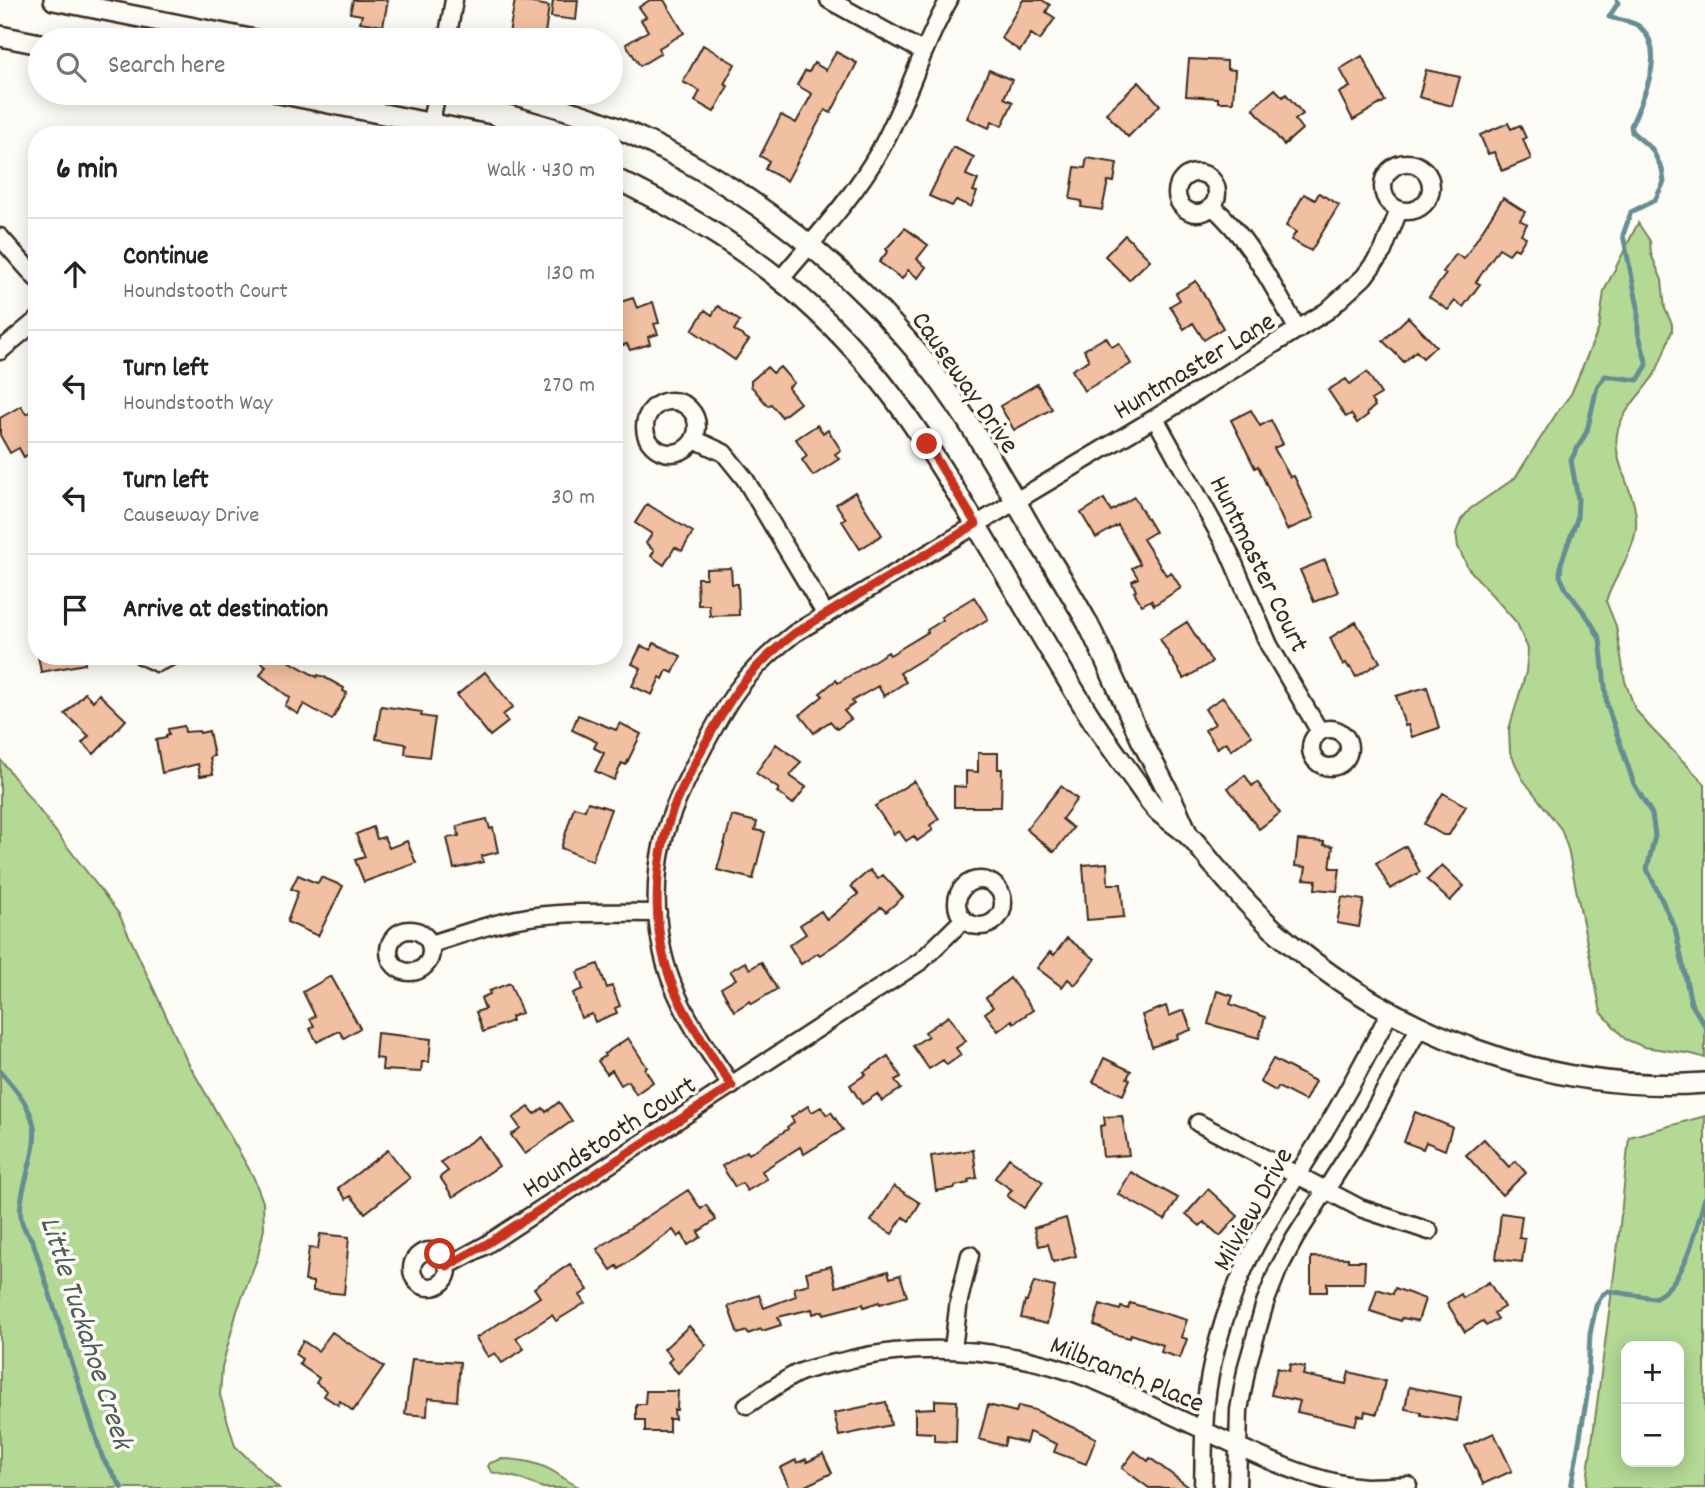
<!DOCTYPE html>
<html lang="en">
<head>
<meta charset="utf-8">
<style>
	:root { --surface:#fff; --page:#f2f2f2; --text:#222; --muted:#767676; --line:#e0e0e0 }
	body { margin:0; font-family:Dekko,sans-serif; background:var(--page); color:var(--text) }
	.controls { position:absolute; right:21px; bottom:21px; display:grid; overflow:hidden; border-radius:14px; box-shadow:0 4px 18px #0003 }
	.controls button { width:63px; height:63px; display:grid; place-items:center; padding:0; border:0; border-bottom:2px solid var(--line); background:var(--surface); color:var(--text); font:35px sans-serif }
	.stop { position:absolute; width:21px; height:21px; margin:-16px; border:5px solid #c8321e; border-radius:50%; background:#fff }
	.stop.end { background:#c8321e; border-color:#fff; box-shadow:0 2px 7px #0008 }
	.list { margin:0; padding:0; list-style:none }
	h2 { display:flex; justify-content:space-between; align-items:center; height:91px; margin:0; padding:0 28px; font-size:30px }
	h2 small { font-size:23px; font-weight:400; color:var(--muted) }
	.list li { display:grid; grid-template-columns:46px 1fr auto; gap:21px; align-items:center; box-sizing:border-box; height:112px; padding:0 28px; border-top:2px solid var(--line) }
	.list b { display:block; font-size:26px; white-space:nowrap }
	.list p { margin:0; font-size:23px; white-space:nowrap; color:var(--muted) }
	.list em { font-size:23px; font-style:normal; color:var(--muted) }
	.icon { flex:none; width:38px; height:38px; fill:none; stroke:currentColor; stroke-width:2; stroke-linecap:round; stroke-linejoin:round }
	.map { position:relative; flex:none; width:1705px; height:1488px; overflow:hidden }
	.search { position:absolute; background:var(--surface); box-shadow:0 4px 18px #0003; left:28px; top:28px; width:595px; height:77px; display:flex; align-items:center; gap:18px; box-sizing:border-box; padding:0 24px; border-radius:38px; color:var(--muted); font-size:26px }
	.panel { position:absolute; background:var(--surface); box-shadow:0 4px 18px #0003; left:28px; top:126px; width:595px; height:539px; border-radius:28px }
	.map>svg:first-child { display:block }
	.green { fill:#b3d995; stroke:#77825a; stroke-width:2; fill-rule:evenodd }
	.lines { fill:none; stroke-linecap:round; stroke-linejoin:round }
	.stream { stroke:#658d92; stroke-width:5 }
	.building { fill:#f1bfa1; stroke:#3b2a1e; stroke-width:2 }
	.minor-casing { stroke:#3b2a1e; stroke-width:21 }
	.tertiary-casing { stroke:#3b2a1e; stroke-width:24 }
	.minor { stroke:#fdfcf7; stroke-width:16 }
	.tertiary { stroke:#fdfcf7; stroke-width:19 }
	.route { stroke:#c8321e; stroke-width:9 }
	.labels { text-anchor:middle; stroke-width:7; stroke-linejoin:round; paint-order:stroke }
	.street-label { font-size:28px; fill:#3b2a1e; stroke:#fdfcf7 }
	.water-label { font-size:30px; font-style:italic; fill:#505c58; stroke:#fdfcf7 }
</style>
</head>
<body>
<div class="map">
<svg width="1705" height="1488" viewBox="0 0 1705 1488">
	<rect width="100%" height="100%" fill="#fdfcf7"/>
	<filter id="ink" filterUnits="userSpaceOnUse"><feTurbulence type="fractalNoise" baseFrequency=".0143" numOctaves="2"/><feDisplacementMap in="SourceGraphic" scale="14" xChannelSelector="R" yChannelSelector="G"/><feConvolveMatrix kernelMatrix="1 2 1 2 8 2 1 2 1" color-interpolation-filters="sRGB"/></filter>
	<g filter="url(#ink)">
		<path class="green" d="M1638,223L1650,241L1651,254L1662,280L1665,309L1672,324V331C1666,345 1662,362 1654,375C1642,394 1621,411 1617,434C1612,465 1639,495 1636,527C1634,553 1614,577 1606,601L1616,626L1625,681L1635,709L1649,726L1705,784V1058L1692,1054L1644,1047L1625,1039L1601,1012L1568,849L1561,829L1522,778L1510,752L1509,729L1526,672L1528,649L1517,623L1468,568L1458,547L1456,533L1461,520L1470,509L1515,478L1558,411L1571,394L1599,328L1604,291Z
			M0,759L119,914L186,1059L253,1176L263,1202L264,1229L258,1256L237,1311L222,1367L220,1395L235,1446L279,1488H0Z
			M1705,1116V1488H1586L1618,1244L1629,1137ZM1626,1346H1679V1462H1626Z
			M501,1459C520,1459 540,1463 556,1473C565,1479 571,1484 581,1488H543L518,1478L491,1472L488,1466L490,1463Z"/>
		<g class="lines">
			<path class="stream" d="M1617,0L1618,3L1609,17C1618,20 1633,21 1640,27C1668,52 1642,99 1631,126L1632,132L1652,149L1662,169L1664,182L1655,200L1631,212L1623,235L1638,307V332L1647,365L1638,380L1605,376L1597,387L1587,431L1571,460L1578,499L1577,519L1561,563L1560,576L1566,589L1589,619L1600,639L1607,705L1634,784L1652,814L1655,836L1647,869L1675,928L1691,1003L1705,1026
				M0,1071C14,1088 29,1103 34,1126C39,1154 14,1198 22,1223C24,1230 30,1236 33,1242L103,1459L122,1488
				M1571,1488L1587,1396L1590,1334L1596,1306L1602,1295L1608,1291L1654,1298C1686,1284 1696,1228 1705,1198"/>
		</g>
		<path class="building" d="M353,0H388L383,26L360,22L362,15L350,13Z
			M515,0L549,6L544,40H508Z
			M553,0H578L576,20L551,17Z
			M650,0H664L684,33L659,48L661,53L640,66L626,44L648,31L641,20L646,17L639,7Z
			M1023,0H1042L1050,5L1046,12L1055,18L1040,40L1031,34L1020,51L1001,38Z
			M703,45L735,64L724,84L728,86L714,112L695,101L700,91L683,82Z
			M836,52L857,63L831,113L825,110L787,181L765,169L769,161L760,156L781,115L796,123L812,94L797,85L805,71L809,72L814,63L826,70Z
			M1362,56L1385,101L1353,120L1339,93L1350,87L1340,69Z
			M1189,59L1227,61V69L1235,70L1233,102H1218V98L1186,96Z
			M989,70L1012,80L1004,98L1013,102L1002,126L992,121L989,128L967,118Z
			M1426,70L1460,77L1452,106L1419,97Z
			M1139,82L1160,105L1128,137L1106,113Z
			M1275,89L1283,97L1286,94L1303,114L1295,120L1302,129L1284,145L1253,108Z
			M1508,123L1511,129L1520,125L1526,138L1523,139L1531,159L1502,171L1494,152L1488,154L1480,135Z
			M953,147L974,157L966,175L978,180L973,191L977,192L971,207L956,200L952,206L929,196Z
			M1087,158L1117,163L1114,182L1108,181L1102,210L1081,207L1082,201L1070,199L1075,167L1085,168Z
			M1319,193L1339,205L1311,251L1291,240L1296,232L1286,226L1304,194L1315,200Z
			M1503,198L1525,212L1520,220L1527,224L1521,234L1526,237L1518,250L1514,248L1509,254L1499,248L1476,282L1480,284L1463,307L1455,301L1448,310L1429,297L1446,274L1443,272L1456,254L1464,259Z
			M905,228L928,245L917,259L926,267L918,278L908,270L902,279L879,262L888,251L886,249Z
			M1125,235L1150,260L1129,280L1105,256Z
			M1196,281L1223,328L1204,340L1193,323L1184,329L1170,306L1180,300L1176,293Z
			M633,298L637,308L653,302L659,323L654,324L658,334L648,337L650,344L630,350L627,344L619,346L614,332V304Z
			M718,306L740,321L734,330L749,340L735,360L692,330L705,310L712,315Z
			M1408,317L1436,346L1423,358L1416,351L1404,362L1383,341Z
			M1106,337L1112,347L1119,343L1131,364L1084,391L1072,370L1089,360L1084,350Z
			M767,367L773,373L780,367L794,383L788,388L800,403L782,417L771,404L768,406L751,386V381Z
			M1367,372L1381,394L1371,400L1375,406L1367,413L1368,415L1357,423L1351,414L1346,417L1328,390L1346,379L1350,384Z
			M1037,384L1052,409L1014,430L1000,406Z
			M21,406L26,414L37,408V449L24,457L19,448L10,453L0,435V418Z
			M1251,410L1260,426L1271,420L1283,444L1274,448L1290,477L1294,476L1314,518L1287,530L1258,466L1255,468L1231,420Z
			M817,425L823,433L828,430L841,450L835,454L839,459L813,476L802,460L807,456L796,439Z
			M855,492L882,535L860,549L842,521L846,519L836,504Z
			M1134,497L1155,532L1143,539L1166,575L1171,572L1181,588L1154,605L1151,600L1142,605L1134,592L1136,591L1132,581L1138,578L1132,568L1140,564L1118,525L1096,538L1081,513L1104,499L1111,511Z
			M647,504L693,532L682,551L675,547L664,565L651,556L654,551L646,543L652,534L635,523Z
			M1325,560L1338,592L1314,602L1300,570Z
			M731,568L732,584H738L739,615L710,616L709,605H698L697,578H706V569Z
			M974,597L988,619L900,673L906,682L884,696L878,686L852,701L854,704L844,711L851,719L837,729L830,721L814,733L800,715L823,696L820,693L836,680L838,683L888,652L890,655L928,632L927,630L943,620L941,617Z
			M1187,622L1212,662L1184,679L1160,639Z
			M1356,622L1380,662L1356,677L1350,667L1349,668L1346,663L1343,665L1330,638Z
			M654,643L681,656L673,673L667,670L663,679L660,677L652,695L632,686L641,668L632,664L641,646L651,650Z
			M38,656H84L85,664L41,672Z
			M254,656H280L317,677L318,675L324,677L344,688L343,691L347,693L332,720L304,704L298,714L285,706L290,698L260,675L266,666Z
			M485,672L513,707L503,715L508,722L490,736L457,695Z
			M1427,687L1439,728L1412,737L1408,725L1405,726L1396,696Z
			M85,693L93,701L99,694L126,720L94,754L82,743L89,736L65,714Z
			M1223,697L1252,736L1231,750L1226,742L1217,748L1205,730L1215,724L1205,709Z
			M381,706L422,712L421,716L435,718L429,757L405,754L406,744L376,739Z
			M578,715L616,730L620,723L641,734L626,765L622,763L614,780L595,771L604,753L594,748L597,742L572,730Z
			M184,726L185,732L199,731L200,733L209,731L214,756L210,757L213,774L200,776L198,764L162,773L156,740L166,738V735L169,734L168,729Z
			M776,744L801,762L790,776L806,787L793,804L777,792L779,789L756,773Z
			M978,753H998V769H1002L1001,807H954V786L966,787V771L978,772Z
			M1245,775L1252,786L1257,782L1280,813L1259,829L1228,788Z
			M914,781L939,819L930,825L933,830L917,841L914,836L906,841L899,831L894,834L875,806Z
			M1061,786L1077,799L1062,819L1073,828L1054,852L1026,829Z
			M1443,793L1466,806L1449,835H1443L1424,824Z
			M588,802L611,809L592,861L561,848L574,807L585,810Z
			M732,816L757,822L755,830L765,832L753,879L717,870Z
			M487,819L490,829L493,828L498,852L482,856L483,862L454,869L447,838L459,836L457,826Z
			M373,827L377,839L384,837L389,848L407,841L416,863L364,882L355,860L365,857L356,834Z
			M1298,840L1324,842V845L1333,846L1330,868H1340L1337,891L1315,889L1316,880L1304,879L1306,867L1295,866Z
			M1406,846L1420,872L1390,889L1376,863Z
			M1107,863L1108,884H1121L1124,917L1087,920L1083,865Z
			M1442,865L1464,886L1450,901L1427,880Z
			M870,870L878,879L883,875L903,897L886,912L881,907L845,938L820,955L818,953L801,964L789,945L806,934L800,925L821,911L827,920L858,894L851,886Z
			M298,875L314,882L318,883L321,877L343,886L318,936L287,922L298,892L291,889Z
			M1342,897L1364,900L1359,927L1337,923Z
			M1067,938L1095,959L1075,985L1068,979L1062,987L1037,968L1050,952L1054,955Z
			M745,962L750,969L761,962L777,989L752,1004L750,1001L734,1011L721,988L736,979L730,971Z
			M598,964L607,988L612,986L620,1006L615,1008L617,1013L595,1022L592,1014L581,1018L573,993L583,989L577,972Z
			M331,976L360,1028L344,1038L339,1031L317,1042L310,1029L314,1026L310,1019L315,1016L303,992Z
			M1010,978L1033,1010L1014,1023L1012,1020L998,1031L985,1013L993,1007L986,998Z
			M510,983L522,1013L511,1017L512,1021L483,1032L476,1012L485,1009L481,998L490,994L489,991Z
			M1217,991L1233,996L1230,1004L1265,1017L1259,1038L1208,1024Z
			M1166,1006L1169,1016L1184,1010L1191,1030L1177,1035L1178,1038L1152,1047L1142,1015Z
			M949,1016L966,1041L956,1048L961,1055L947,1065L943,1060L929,1069L913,1046L928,1036L925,1032Z
			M377,1033L431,1039L429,1062H422L421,1072L382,1070L383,1059L375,1058Z
			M628,1038L647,1067L645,1069L653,1082L636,1094L628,1081L621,1085L612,1070L607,1074L598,1061L605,1056L604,1054Z
			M888,1056L901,1077L895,1080L901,1089L882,1101L877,1094L862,1104L850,1085L866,1074L864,1072Z
			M1104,1058L1131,1071L1127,1078L1130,1079L1123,1095L1093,1082Z
			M1273,1059L1315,1081L1305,1101L1278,1087L1276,1091L1260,1082Z
			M559,1102L572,1121L525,1154L511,1135L520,1128L513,1118L529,1107L535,1114L543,1108L546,1112Z
			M808,1106L812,1112L821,1107L827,1115L831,1112L843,1130L804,1154L800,1147L762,1171L767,1179L747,1191L742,1183L735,1187L722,1166L747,1151L749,1154L788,1129L787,1127L794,1122L791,1117Z
			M1415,1112L1452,1127L1445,1150L1426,1142L1423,1149L1404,1142Z
			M1122,1116L1129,1155L1103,1157L1100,1126L1105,1125L1104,1117Z
			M479,1136L499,1166L453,1197L440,1177L448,1171L441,1162Z
			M1484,1139L1509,1167L1516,1161L1526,1173L1502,1195L1466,1155Z
			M388,1150L410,1178L365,1213L351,1196L346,1199L338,1188Z
			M973,1150L977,1178L968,1180L969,1183L955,1186V1188L936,1191L931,1156Z
			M1009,1158L1043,1182L1024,1208L1007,1196L1012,1190L995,1178Z
			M1131,1172L1178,1198L1165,1220L1118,1194Z
			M894,1186L920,1203L909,1221L903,1217L892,1234L871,1221Z
			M1208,1189L1238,1216L1220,1236L1204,1222L1200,1226L1186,1214Z
			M688,1190L701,1209L706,1205L716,1220L698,1232L701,1237L688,1245L682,1234L678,1237L673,1230L619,1269L617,1266L611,1270L597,1249Z
			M1501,1213L1522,1216L1519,1238L1525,1239L1522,1262L1496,1259Z
			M1066,1218L1076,1256L1053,1262L1048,1244L1039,1246L1034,1228Z
			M320,1234L349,1237L344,1294L313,1291V1282L305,1281L309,1248L318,1249Z
			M1311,1257L1348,1258V1261H1365L1364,1283H1327V1292H1311Z
			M570,1264L588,1290L580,1295L585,1303L556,1321L552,1315L516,1338L524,1349L502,1363L495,1353L488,1357L476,1338L540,1297L534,1288Z
			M831,1266L836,1287L888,1271L890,1278L900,1275L907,1296L880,1304L879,1302L864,1307L863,1304L824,1314L823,1311L813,1314L812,1309L778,1317L781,1325L762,1331L761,1329L748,1334L747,1331L738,1334L728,1306L759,1295L764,1308L796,1296L794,1288L809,1284L806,1272Z
			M1034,1282L1055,1287L1047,1324L1021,1318L1025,1301H1027Z
			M1489,1282L1504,1307L1494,1313L1498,1319L1486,1326L1483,1321L1465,1332L1447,1303L1461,1294L1463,1298Z
			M1395,1288L1425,1299L1418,1321L1402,1318L1401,1321L1370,1311L1377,1289L1393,1294Z
			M1130,1303L1187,1320L1181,1337L1187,1339L1180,1358L1161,1352L1163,1345L1131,1334L1130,1338L1114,1334L1094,1325L1100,1304L1120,1310L1121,1307L1128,1309Z
			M689,1326L706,1345L678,1373L668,1362L672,1358L664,1349Z
			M332,1332L384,1367L353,1411L340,1401L338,1405L324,1396L327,1391L316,1383L319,1378L299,1364L302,1359L295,1354L303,1341L318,1351Z
			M412,1359L460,1362L457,1401L428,1398L427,1416L405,1414Z
			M1290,1364L1305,1367L1303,1375L1346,1384L1349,1372L1385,1381L1377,1414L1365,1411L1364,1417L1358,1415L1355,1425L1297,1412L1300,1401L1271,1395L1277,1368L1289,1371Z
			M1409,1387L1461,1397L1457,1421L1421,1415V1412L1405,1409Z
			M646,1391H678L677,1410H674L675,1419H669V1432H645V1420H636V1404H645Z
			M935,1400L957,1401L956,1442L934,1441V1433L915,1432V1409L935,1408Z
			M886,1402L891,1425L839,1436L834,1413Z
			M988,1405L1016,1412L1018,1406L1035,1410L1096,1438L1086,1464L1054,1452L1057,1444L1029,1432L1026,1443L1006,1438L1004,1446L979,1439Z
			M1494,1433L1512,1471L1483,1484L1465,1446Z
			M1135,1451L1148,1461L1150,1458L1190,1488H1149L1122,1468Z
			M823,1454L832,1473L801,1488H790L780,1468L796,1460L797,1463L806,1459L807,1462Z"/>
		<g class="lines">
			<defs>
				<path id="minor" d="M829,0L922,51
					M447,40L454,0
					M428,135L437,93
					M1383 187a24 24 0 1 1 48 0a24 24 0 1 1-48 0Z
					M1177 193a20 20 0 1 1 40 0a20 20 0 1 1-40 0Z
					M1212,206C1250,239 1273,287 1298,330
					M0,237L37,279
					M780,280C814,239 853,198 879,152C907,103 921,48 949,0
					M0,351L37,320
					M645 427a26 26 0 1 1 52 0a26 26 0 1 1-52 0Z
					M1155,418L1228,550L1269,645L1320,732
					M694,439L724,453L745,479L826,615
					M142,656L157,663L173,656
					M1311 748a19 19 0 1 1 38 0a19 19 0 1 1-38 0Z
					M957 903a23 23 0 1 1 46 0a23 23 0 1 1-46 0Z
					M389 951a21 21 0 1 1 42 0a21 21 0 1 1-42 0Z
					M431,944C463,934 495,922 529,917C572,911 616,913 658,913
					M732,1086C713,1058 693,1030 679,999C656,952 651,893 663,842C670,812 684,785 698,758C727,701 743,673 795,633L1155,418L1327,311L1364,277L1383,251L1399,210
					M1198,1123L1360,1208L1429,1231
					M412 1269a18 18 0 1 1 36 0a18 18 0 1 1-36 0Z
					M447,1266L486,1245L921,961L964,919
					M953,1349L959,1300L970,1255
					M747,1405C763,1395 779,1383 796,1374C813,1366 834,1364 852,1359C933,1341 1019,1350 1096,1381C1130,1395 1164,1412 1197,1427C1246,1450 1312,1484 1366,1487C1380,1487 1394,1486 1408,1485
					M1203,1488C1204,1460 1203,1431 1206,1403C1209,1367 1222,1323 1235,1290C1255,1238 1286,1194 1315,1147C1342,1103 1366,1058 1390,1012
					M1237,1488L1239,1410L1247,1366L1265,1303L1278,1270L1295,1238L1356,1143L1419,1028"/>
				<path id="tertiary" d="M54,0L255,40
					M0,36L40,44
					M279,93L488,135
					M509,93C550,105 591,116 629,133C747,186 850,267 930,368C972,422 1005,483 1039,542C1056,569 1073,596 1088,624C1107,662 1123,701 1141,739C1157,771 1174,800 1187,833
					M614,178C715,227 797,281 870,368C906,410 934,456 963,503C1007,575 1048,650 1093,721C1107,742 1122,762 1136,782C1143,792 1150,803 1159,812C1168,820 1179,826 1188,835C1199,845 1207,858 1217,869C1235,890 1253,910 1273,929C1389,1032 1549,1095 1705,1083"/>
			</defs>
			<use href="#minor" class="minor-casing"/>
			<use href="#tertiary" class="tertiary-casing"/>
			<use href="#minor" class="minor"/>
			<use href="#tertiary" class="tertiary"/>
		</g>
	</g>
	<g class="lines" filter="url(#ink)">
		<path class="route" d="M440,1254L447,1266L485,1245L732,1086C713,1058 694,1030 679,1000C651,942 651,870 673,809C680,791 690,774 698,757C728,700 744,673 795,633L976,524L927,444"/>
	</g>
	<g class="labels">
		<g class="street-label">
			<text transform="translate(1193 364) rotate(-31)" y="10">Huntmaster Lane</text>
			<text transform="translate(967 381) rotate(55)" y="10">Causeway Drive</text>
			<text transform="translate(1261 563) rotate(64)" y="10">Huntmaster Court</text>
			<text transform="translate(608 1135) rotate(-33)" y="10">Houndstooth Court</text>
			<text transform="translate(1251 1208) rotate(-61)" y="10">Milview Drive</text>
			<text transform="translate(1128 1372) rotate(22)" y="10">Milbranch Place</text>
		</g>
		<g class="water-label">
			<text transform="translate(88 1332) rotate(72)" y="10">Little Tuckahoe Creek</text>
		</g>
	</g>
</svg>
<div class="controls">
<button>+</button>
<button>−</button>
</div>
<div class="stop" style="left:440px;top:1254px"></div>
<div class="stop end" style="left:927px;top:444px"></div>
<div class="search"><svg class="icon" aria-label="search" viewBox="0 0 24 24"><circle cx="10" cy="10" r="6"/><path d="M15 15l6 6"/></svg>Search here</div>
<section class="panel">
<h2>6 min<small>Walk · 430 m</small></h2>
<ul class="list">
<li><svg class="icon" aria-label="ahead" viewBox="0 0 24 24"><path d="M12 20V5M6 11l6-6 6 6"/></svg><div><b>Continue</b><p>Houndstooth Court</p></div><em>130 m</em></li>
<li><svg class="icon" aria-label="left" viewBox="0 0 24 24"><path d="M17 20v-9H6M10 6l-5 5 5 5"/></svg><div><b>Turn left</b><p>Houndstooth Way</p></div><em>270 m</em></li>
<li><svg class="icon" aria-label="left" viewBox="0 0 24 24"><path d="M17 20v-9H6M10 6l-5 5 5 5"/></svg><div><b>Turn left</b><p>Causeway Drive</p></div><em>30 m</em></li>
<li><svg class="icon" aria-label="arrive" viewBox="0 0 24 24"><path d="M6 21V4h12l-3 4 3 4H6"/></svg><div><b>Arrive at destination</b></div></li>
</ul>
</section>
</div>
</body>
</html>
